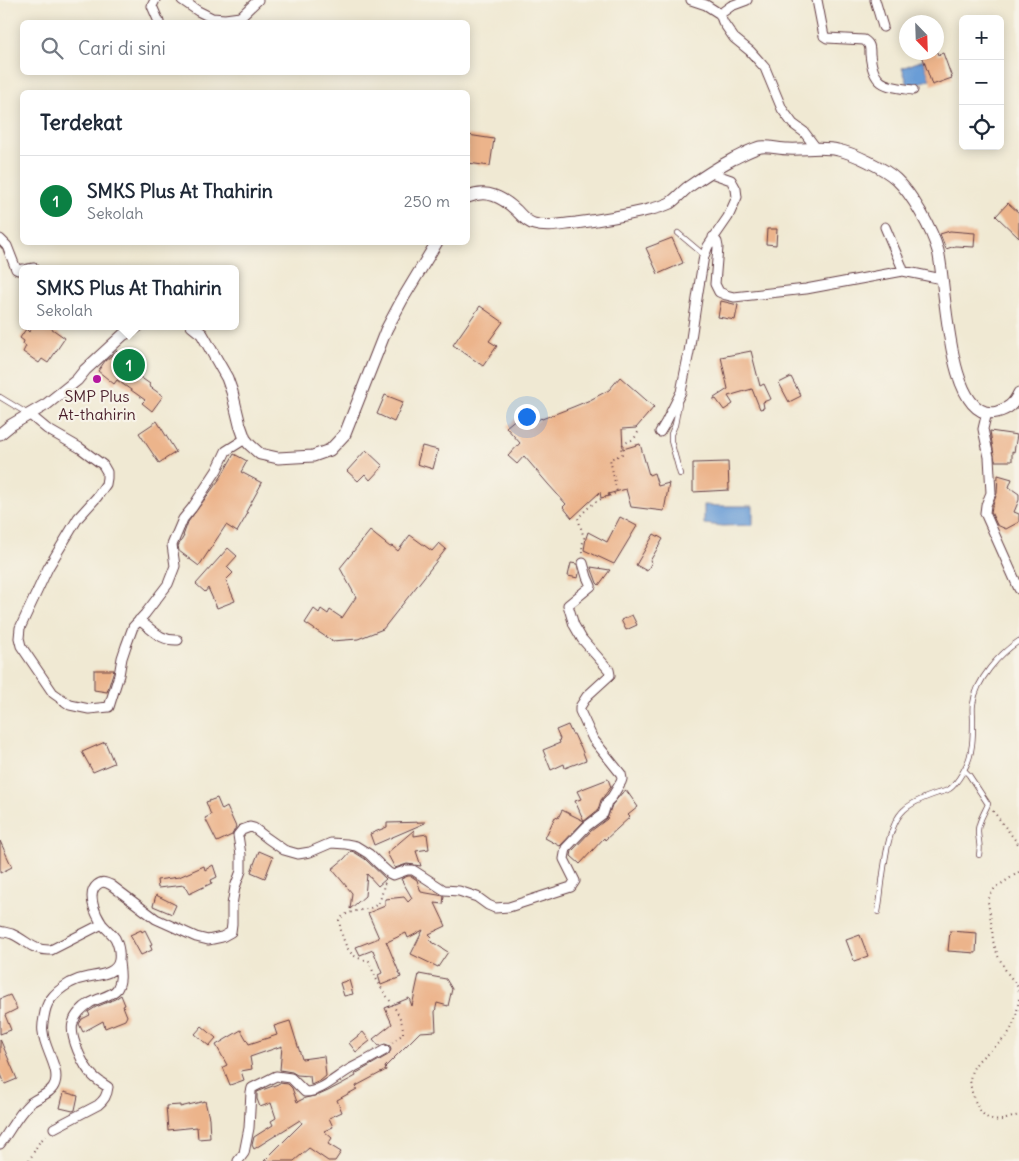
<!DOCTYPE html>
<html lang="id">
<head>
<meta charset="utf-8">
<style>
	:root { --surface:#fff; --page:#f6f6f7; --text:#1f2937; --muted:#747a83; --line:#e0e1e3; --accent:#0b8043 }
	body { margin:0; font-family:Delius,sans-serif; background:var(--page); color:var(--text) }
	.controls { position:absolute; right:15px; top:15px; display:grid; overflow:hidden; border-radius:8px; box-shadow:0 2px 12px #0003 }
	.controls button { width:45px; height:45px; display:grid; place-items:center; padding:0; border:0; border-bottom:1px solid var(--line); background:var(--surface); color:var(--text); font:25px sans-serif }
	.compass { position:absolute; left:899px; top:15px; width:45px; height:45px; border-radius:50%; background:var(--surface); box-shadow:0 2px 12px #0003; rotate:157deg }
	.you { position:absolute; left:526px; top:416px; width:18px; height:18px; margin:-12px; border:4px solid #fff; border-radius:50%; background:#1a73e8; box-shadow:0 0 0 8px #1a73e833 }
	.badge { display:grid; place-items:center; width:32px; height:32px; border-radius:50%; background:var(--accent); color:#fff; font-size:16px; font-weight:700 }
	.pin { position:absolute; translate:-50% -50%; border:2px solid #fff; box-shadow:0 1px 5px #0006 }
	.popup { position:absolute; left:19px; top:265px; width:220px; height:65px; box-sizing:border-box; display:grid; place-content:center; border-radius:8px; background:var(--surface); filter:drop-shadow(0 1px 4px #0005); font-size:16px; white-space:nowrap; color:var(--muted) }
	.popup b { font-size:19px; color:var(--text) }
	.popup::after { content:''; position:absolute; left:50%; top:100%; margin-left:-10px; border:10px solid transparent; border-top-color:var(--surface) }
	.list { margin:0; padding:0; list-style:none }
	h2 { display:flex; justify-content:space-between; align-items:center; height:65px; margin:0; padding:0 20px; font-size:21px }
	h2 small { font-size:16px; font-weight:400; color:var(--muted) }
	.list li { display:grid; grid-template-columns:32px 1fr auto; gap:15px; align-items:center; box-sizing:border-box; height:90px; padding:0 20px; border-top:1px solid var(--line) }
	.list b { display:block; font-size:19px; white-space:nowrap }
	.list p { margin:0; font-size:16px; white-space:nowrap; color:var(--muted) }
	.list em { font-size:16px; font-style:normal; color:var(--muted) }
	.icon { flex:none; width:28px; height:28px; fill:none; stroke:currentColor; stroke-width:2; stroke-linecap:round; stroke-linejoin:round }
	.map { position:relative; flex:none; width:1019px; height:1161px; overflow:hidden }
	.search { position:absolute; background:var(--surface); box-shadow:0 2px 12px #0003; left:20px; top:20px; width:450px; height:55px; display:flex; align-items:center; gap:12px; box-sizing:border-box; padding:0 18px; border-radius:8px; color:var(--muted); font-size:19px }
	.panel { position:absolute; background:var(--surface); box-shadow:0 2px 12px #0003; left:20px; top:90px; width:450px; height:155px; border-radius:8px }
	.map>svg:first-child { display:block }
	.water { fill:#6a9dd6; stroke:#5a5e80 }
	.building { fill:#ecb48b }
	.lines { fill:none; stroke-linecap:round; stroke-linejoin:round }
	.service-casing { stroke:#633d44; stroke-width:6 }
	.minor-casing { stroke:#633d44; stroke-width:11 }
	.tertiary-casing { stroke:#633d44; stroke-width:13 }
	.path { stroke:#633d44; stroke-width:2; stroke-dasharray:1 4; stroke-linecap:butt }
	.service { stroke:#fff; stroke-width:4.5 }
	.minor { stroke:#fff; stroke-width:9 }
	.tertiary { stroke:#fff; stroke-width:11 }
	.poi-dot { fill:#b5179e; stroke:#f7f3e8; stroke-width:2 }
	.labels { text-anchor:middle; stroke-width:4.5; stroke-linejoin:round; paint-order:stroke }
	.poi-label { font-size:16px; fill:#4a1f2b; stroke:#f7f3e8 }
</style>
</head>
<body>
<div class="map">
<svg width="1019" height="1161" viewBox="0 0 1019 1161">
	<rect width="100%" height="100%" fill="#f7f3e8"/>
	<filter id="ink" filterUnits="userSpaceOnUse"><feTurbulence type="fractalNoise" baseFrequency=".02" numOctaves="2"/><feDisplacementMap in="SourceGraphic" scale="10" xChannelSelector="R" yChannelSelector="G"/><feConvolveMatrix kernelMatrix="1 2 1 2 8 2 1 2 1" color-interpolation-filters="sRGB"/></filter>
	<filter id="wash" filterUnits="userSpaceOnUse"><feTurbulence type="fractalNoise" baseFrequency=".0096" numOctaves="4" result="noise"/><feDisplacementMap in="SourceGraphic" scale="20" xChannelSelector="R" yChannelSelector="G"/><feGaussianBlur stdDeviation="1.12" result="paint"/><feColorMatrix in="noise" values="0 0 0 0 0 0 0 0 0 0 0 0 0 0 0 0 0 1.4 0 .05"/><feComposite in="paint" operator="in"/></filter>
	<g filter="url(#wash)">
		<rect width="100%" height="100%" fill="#f0e9d3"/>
		<path class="water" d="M923,60L930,79L909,87L902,68Z
			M704,505L719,506H753V525L723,526L704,524Z"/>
		<g id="blocks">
			<path class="building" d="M921,52H937L938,55L943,53L952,78L932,85Z
				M468,135L494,139L490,166L468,163Z
				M1008,203L1019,213V238L996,216Z
				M767,229H777L776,245L766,244Z
				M950,231L975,233L974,247L955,246L946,249L940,234Z
				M672,238L683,263L658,274L646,248Z
				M721,301L738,305L735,320L718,317Z
				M480,306L503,322L489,341L497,346L483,366L453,345Z
				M33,326H48L65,338L48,363L42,359L39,363L23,352L26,346L23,344L24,341L20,338L26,329L29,332Z
				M117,351L131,363L127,368L150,384L149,386L163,396L152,411L142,403L145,400L117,380L114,384L98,371L105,361Z
				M751,351L760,386L764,384L771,399L763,402L764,408L760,409L752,389L728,396L733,404L724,410L716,399L714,400V398L728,389L721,357Z
				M620,377L654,407L636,428L622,429L623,449L640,444L649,475L654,473L658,486L669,483L664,511L631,507L626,489L608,494L609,496L601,498L600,492L572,518L563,507L566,504L548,484L524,456L517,464L508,456L520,443L506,427L518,417L528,428L541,418L542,419L573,407L590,400L609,390Z
				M791,377L801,396L789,402L779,383Z
				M385,395L403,402L394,422L377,414Z
				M157,421L176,452L159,463L139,433Z
				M990,431L1017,435L1014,452L1012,451V461H995Z
				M422,446L438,450L433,469L417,464Z
				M366,450L383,466L370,480L365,474L358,481L347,471Z
				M234,454L247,461L241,472L262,483L246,512L248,513L237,532L226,525L199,566L179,551L178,546L184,536H183L188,522L221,477Z
				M728,462L729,490L693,492V463Z
				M998,475L1012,479L1009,487L1019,494V500L1014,512L1019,514V522L1006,529L997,525L991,512L992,507L997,493Z
				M620,517L637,526L614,564L584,550L586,538L588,532L607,542Z
				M370,531L390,547L392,546L398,551L410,535L432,551L439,543L446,549L383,629L358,639L332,641L305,623L314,609L319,613L321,609L328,614L330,610L342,618L356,597L340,568Z
				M654,534L663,539L650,561L652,562L647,571L636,565Z
				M228,548L237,556L227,567L233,573L226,580L235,601L217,608L208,588L205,592L196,584Z
				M571,563L577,564L579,573L578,578L568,576Z
				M591,567L610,570L599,585L597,583Z
				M632,615L637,625L626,630L621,620Z
				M94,670H114L107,692L94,690Z
				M568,725L572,734H574L579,745H580L586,760L565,768L564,764L551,770L543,750L560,743L559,740L560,739L556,730Z
				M105,742L114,763L93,772L82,752Z
				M608,779L611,787L601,800L598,810L583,822L560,846L545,838L555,817L558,818L562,810L584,821L575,801L581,799L577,791Z
				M626,790L638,807L628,815L630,817L605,840L604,838L580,864L571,856L572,851L591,831L607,819L612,805L622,793Z
				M217,798L222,810L227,807L236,827L232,835L217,842L205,818L211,815L206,802Z
				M425,822V823L374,845L370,834L387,827V823Z
				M414,830V836L427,834L429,849L416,851L421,866L407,864L395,868L387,853Z
				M0,841L12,867L0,873Z
				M259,851L273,857L265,878L251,872Z
				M351,851L354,852L365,859L386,879L378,886L367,874L365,896L350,909L352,893L332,869L344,859Z
				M213,865L217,877L211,880L212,883L189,894L184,885L158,888L157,880L179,877L204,866L205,870Z
				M408,876H411L417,880L421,892L444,896L443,904L435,903L446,926L429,934L432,937L429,940L448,952L438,967L411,954L423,930L408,938L406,933L387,942L386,941L401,977L381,985L378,975L382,973L373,950L360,955L356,947L379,938L368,913L385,906V899L404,897L408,902L412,898L401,879Z
				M156,895L176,905L172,914L153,906Z
				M141,930L142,932L145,930L152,944L150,945L152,950L141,955L130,935Z
				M950,931L977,933L976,953L948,951Z
				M860,935L868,956L854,961L846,940Z
				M419,974L446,979L452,989L448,1006L437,1003L435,1012L436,1031L420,1032L385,1067L386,1070L356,1086L357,1089L337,1100L342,1112L329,1118L333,1127L324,1131L332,1138L328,1144L341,1152L335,1161H328L309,1148L294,1161H264L302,1123L300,1120L254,1149L252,1145L254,1137L273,1125L271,1121L276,1118L271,1103L260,1107L257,1099V1092L278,1084L279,1083L288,1084L292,1088L297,1102L305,1098L319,1095L328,1091L356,1076L355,1074L388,1055L391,1050L390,1046L385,1044L379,1046L373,1039L392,1024L385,1008L409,998L412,1006Z
				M349,980L353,994L344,996L340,983Z
				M10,995L17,1009L5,1015L11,1030L0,1034V999Z
				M121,995L125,1005L123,1006L127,1016L125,1020L105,1028L103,1021L83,1032L79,1024L82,1019L90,1015L88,1012L96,1007L115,999Z
				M290,1021L302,1059L324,1056L326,1076L320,1081L311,1085L310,1076L297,1075L292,1072L280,1070L282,1046L250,1057L252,1069L241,1071L244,1080L230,1085L223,1067L227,1065L216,1045L241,1030L249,1044L277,1035L274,1026Z
				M202,1026L216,1038L209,1046L195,1034Z
				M363,1032L370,1041L356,1052L349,1043Z
				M0,1039L17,1079L5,1084L0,1072Z
				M64,1092L78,1096L75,1110L73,1111L60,1108Z
				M205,1101L209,1118L210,1138L198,1139L197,1127L168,1130L166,1106L180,1105V1107Z"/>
		</g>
	</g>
	<g filter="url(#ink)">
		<use href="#blocks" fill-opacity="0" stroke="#633d44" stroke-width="1"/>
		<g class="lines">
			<defs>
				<path id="service" d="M678,233L704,255
					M0,397L28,414
					M679,403L675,425L671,434V441L680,474
					M964,770L969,775L988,804C985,812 978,821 978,831C978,840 981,845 979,855
					M878,912C883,886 884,828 904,810C911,803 929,796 938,793C943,792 949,790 952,787C957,782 962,774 965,768C973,754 973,736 973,720C973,715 972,709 973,704C976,680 999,654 1019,641"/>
				<path id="minor" d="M155,0L152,6L159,22
					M182,0L198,11L212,18L225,19L240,17L258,0
					M691,0L706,5L720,14L723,22L734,38L750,51L758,60L765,68L782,109L793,124L804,132L816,148
					M817,0L823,31L824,36L827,38L864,40C870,44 870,47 870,54C873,86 885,86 913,90
					M875,0L883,27
					M720,14L731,6L747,0
					M885,227L902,267L903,271
					M713,237L717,242L718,247L715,284L719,292L726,295L734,297L806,289L903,271L942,279
					M0,239L7,246L16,269L18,270L23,269
					M28,269L34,268
					M987,412L983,429L989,457L991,493L986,505L985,513L1019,589
					M29,414L47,429L80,448L103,465L107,472V478L106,484L97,497L78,518L48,568L20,628L19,638L21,646L53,693L70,705L89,709L109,707L119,675L122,658L126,646L133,627L145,614L168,584L175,566L172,545L183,519L192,508L217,470L226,451L245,439
					M660,432L666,422L681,392L689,352L698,292L704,256L708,246L728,217L737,197L736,189L731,180L711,173
					M139,620C153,630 160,641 178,640
					M0,931C4,932 9,933 12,934C28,941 32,951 51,950L102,924
					M54,1128L98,1105C104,1100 107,1096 108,1087C103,1084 97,1080 93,1076C83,1066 69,1036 73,1023C75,1015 83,1007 90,1003C98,998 112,996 117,989C122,981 120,971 119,962
					M0,1144C9,1132 18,1114 29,1104C37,1097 52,1094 55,1083C60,1069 44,1048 43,1032C42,1028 43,1022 44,1017C45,1011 46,1005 50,1000C55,993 63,987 70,983C76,980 82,978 88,977C99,975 117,974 119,960C120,952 118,944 115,938C111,932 106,929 102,924C96,915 86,894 97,885C102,881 105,882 111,885L156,919L196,937L208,940L222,937L231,932L232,924V905L235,887L241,871V855L238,835L242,830L250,827L254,828L267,838L284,850L298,854L310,852L331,843L346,844L356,846L369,854L379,864L389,873L393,875L407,870H413L444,890L459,891L477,897L488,905L495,908L509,907L571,887L575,881L564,859L566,848L587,826L603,814L607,802L612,797L621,782L622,779L621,774L593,739L580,711V707L587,696L610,675L609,670L582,639L574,625L568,605L591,586L587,577L583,563
					M238,1161L244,1153L249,1128L251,1092L252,1088L276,1076L291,1078L305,1092C321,1092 336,1077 350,1069C362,1063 373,1057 385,1050"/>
				<path id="tertiary" d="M468,197C487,189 502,197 516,210C521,215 526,222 534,224C547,228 563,224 576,223C599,220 622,216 644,211C652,209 662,207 670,203C676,199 681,193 687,188C701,178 718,167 733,159C740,156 753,148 761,147C770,146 779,149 788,149C804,150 821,146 838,150C853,153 884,168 896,179C912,194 932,229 938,251C946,279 946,425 997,412C1008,409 1014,404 1019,393
					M192,326L202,334L227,378L232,392L240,425L245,439L250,445L260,454L278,458L313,456L330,450L345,434L386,330L402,300L437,242
					M0,434L11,425L47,404L77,380L85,370L123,335L138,326"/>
			</defs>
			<use href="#service" class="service-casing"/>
			<use href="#minor" class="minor-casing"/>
			<use href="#tertiary" class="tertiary-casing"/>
			<path class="path" d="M583,553L582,546L584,538L578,518C585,511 592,503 601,499C607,497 612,495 617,492L610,459L621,455L622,454L621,448L623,444L634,439L640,429
				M993,811L1019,845
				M1019,872L995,888L990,895L988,902L992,928L993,941L998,956L1006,971L1018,987L1019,992
				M385,883L384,884C383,889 382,895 380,900C374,914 350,906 339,920C341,932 344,947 353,955C357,958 364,960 369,961C372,969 375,977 379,984C387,999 404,1015 403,1034L392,1043
				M1019,999C1017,1012 1015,1025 1007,1035C996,1049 979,1055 972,1071C966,1084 977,1117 993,1120C1001,1122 1011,1117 1019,1115
				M29,1161L38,1144L47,1134"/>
			<use href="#service" class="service"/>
			<use href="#minor" class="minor"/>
			<use href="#tertiary" class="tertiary"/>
		</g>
	</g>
	<circle class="poi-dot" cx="97" cy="379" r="5"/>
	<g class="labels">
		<g class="poi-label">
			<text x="97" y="402">SMP Plus<tspan x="97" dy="18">At-thahirin</tspan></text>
		</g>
	</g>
</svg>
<div class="controls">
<button>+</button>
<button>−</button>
<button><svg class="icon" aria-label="locate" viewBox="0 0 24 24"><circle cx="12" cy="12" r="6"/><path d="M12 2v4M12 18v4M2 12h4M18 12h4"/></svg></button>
</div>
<svg class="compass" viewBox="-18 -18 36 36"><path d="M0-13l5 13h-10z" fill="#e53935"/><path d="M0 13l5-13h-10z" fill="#747a83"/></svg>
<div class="you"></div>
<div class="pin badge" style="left:129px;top:365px">1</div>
<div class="popup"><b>SMKS Plus At Thahirin</b>Sekolah</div>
<div class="search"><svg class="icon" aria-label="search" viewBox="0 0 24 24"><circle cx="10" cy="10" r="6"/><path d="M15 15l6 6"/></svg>Cari di sini</div>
<section class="panel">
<h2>Terdekat<small></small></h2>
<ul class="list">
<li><span class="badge">1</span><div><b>SMKS Plus At Thahirin</b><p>Sekolah</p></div><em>250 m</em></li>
</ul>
</section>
</div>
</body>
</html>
